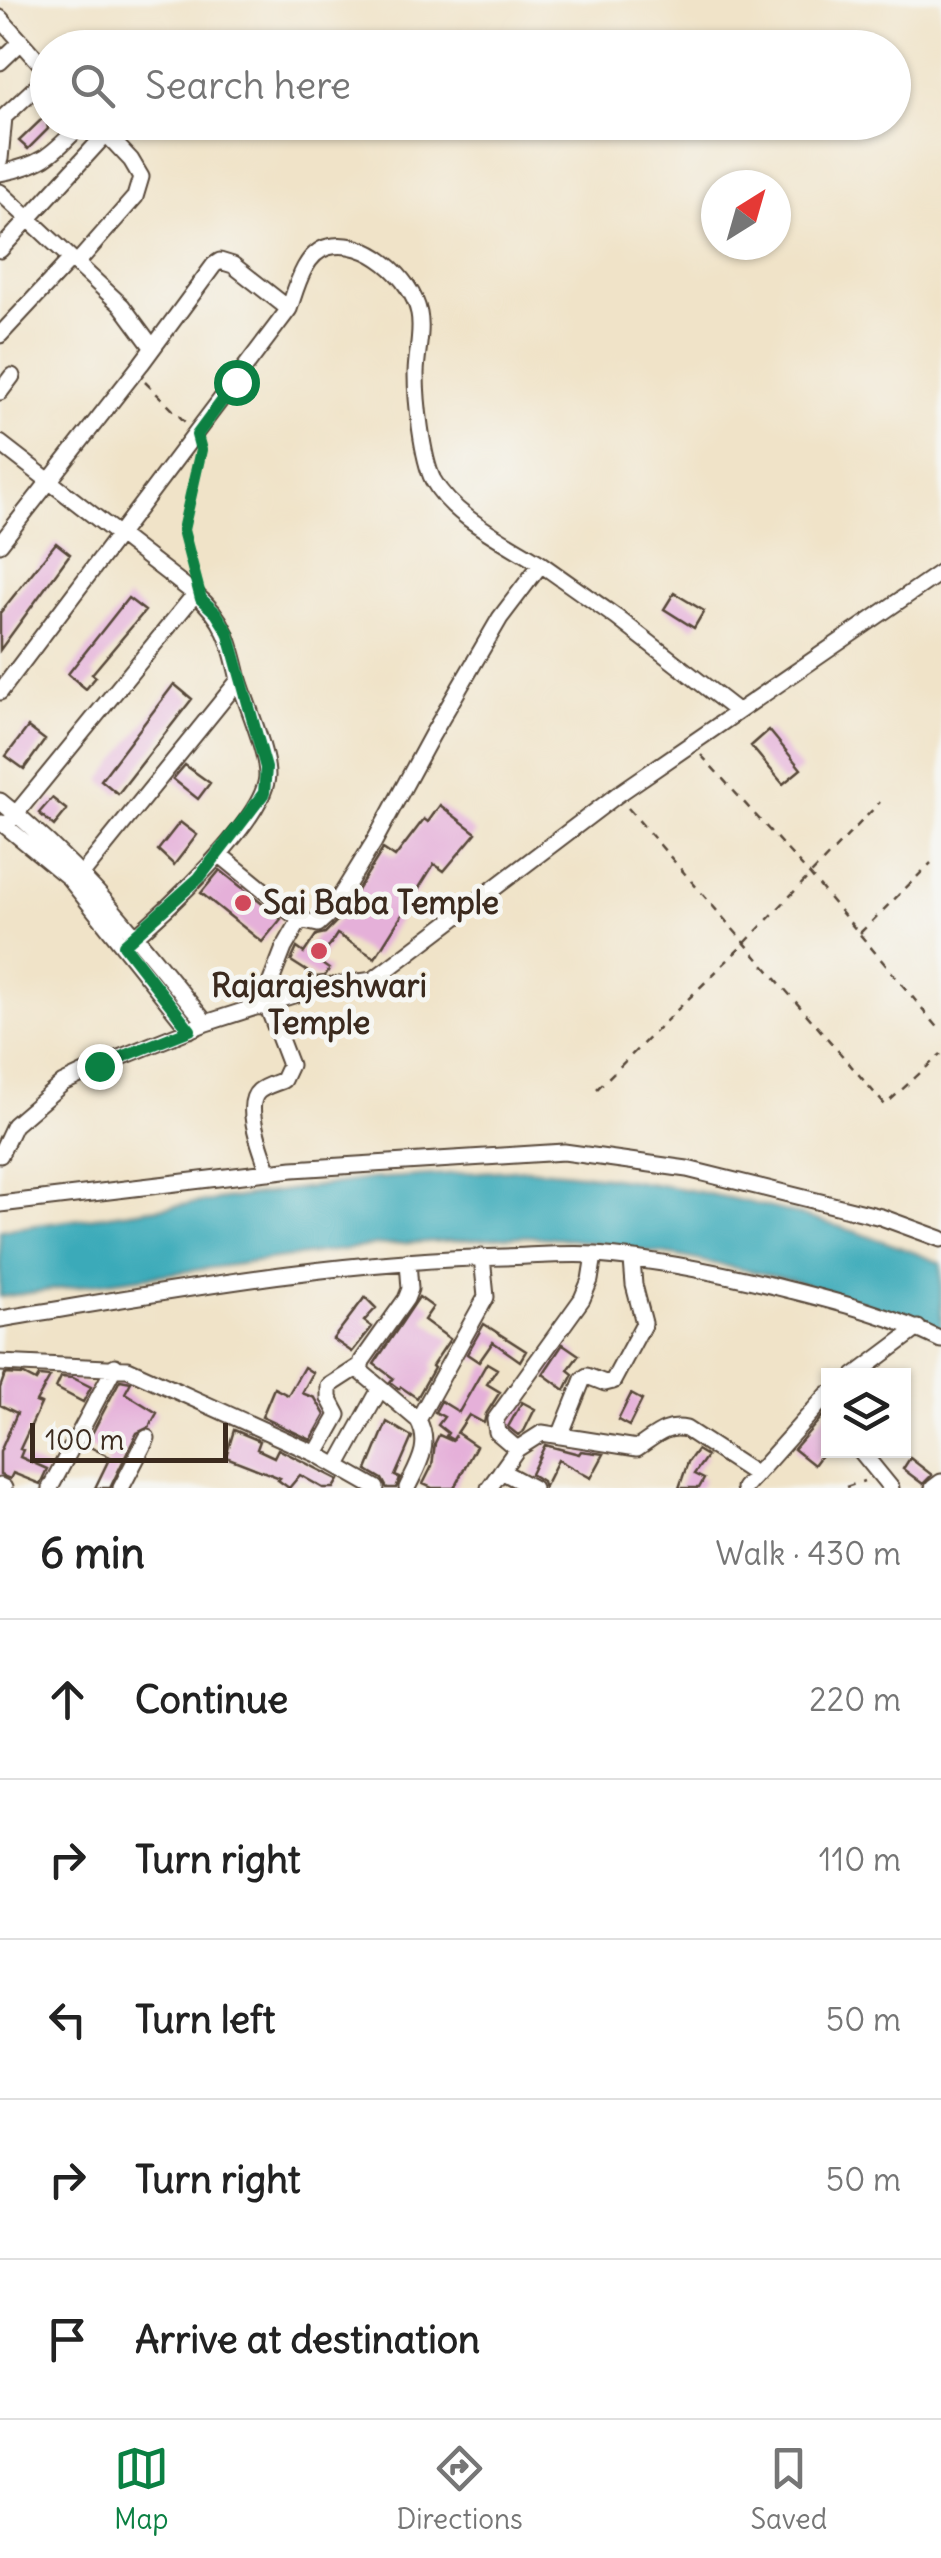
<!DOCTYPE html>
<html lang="en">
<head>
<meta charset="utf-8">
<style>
	:root { --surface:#fff; --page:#f6f6f6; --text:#222; --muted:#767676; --line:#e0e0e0; --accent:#0b8043 }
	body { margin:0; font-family:Delius,sans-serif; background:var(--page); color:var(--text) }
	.controls { position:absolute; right:30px; bottom:30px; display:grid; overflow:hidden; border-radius:0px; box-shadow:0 2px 8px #0004 }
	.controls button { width:90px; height:90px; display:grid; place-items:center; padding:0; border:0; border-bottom:2px solid var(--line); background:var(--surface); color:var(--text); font:50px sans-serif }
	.compass { position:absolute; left:701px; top:170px; width:90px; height:90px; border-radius:50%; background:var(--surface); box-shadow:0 2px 8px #0004; rotate:37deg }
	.scale { position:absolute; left:30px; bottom:25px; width:198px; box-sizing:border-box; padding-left:10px; border:5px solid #3b2a1e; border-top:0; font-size:28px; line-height:35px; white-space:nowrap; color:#3b2a1e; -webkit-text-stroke:8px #f6f6f2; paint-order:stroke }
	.stop { position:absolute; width:30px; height:30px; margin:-22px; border:8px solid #0b8043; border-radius:50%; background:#fff }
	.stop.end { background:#0b8043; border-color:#fff; box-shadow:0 2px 10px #0008 }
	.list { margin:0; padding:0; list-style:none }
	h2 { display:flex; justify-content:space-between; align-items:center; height:130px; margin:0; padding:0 40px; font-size:42px }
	h2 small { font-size:32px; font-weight:400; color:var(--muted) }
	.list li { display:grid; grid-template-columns:65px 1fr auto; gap:30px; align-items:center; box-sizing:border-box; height:160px; padding:0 40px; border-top:2px solid var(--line) }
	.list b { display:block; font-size:38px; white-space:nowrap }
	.list em { font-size:32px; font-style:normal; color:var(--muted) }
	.icon { flex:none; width:55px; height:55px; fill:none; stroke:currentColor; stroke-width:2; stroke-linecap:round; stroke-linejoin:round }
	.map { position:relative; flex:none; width:941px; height:1488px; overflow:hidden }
	.search { position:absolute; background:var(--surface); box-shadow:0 2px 8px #0004; left:30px; right:30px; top:30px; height:110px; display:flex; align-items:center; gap:25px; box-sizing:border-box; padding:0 35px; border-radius:55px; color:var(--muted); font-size:38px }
	.sheet { height:930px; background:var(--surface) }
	nav { display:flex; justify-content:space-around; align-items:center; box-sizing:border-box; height:140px; border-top:2px solid var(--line); background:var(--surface); font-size:28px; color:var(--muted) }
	nav a { display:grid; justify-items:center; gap:5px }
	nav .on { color:var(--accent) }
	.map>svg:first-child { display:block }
	.water { fill:#3baab9; stroke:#3b6a6c; stroke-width:2.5 }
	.building { fill:#e5b0d9 }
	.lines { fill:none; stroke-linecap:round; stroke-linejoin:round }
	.minor-casing { stroke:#564638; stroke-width:19 }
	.path { stroke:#564638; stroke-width:2.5; stroke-dasharray:8 8; stroke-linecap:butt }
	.minor { stroke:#fff; stroke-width:15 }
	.route { stroke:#0b8043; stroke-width:12 }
	.poi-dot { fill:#d1495b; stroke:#f6f6f2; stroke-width:4 }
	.labels { text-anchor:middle; stroke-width:10; stroke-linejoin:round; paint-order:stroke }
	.poi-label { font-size:32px; font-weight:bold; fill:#3b2a1e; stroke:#f6f6f2; text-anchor:start }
</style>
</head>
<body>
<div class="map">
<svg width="941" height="1488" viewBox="0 0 941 1488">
	<rect width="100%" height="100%" fill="#f6f6f2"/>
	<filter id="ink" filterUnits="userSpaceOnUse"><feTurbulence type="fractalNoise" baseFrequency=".01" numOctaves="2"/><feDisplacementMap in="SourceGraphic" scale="20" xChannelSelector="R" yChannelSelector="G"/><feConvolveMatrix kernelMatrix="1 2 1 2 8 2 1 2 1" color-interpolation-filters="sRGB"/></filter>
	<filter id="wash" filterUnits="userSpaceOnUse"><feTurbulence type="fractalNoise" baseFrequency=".0048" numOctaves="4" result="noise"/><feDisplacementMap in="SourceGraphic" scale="40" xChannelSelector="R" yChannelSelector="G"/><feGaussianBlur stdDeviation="2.25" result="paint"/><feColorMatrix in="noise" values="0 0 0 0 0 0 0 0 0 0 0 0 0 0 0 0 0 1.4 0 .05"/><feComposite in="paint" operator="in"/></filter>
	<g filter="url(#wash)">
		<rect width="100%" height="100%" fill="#f0e3c8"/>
		<path class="water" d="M527,1169C669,1180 809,1209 941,1263V1336L857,1300L792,1280L678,1256L574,1240L526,1236L377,1245L0,1297V1230L369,1179Z"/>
		<g id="blocks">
			<path class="building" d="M46,115L48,129L28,149L19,141Z
				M56,543L70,554L0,650V613Z
				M674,593L704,611L694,628L664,609Z
				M128,598L145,611L92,674L96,677L86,689L68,674Z
				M174,684L192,699L118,794L101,780Z
				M28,727L45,740L24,769L6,756Z
				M769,730L801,769L783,784L751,746Z
				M185,765L210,783L198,799L173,779Z
				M52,798L67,810L54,826L39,813Z
				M440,805L476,833L444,871L434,864L375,958L337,934L319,962L329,969L325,976L316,977L291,961L297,948L304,953L316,935L325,933L339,919L383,849L395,857L424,819L428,822Z
				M180,822L197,835L174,865L158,850Z
				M220,870L281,919L262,942L201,893Z
				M365,1297L376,1308L364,1321L372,1327L352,1352L333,1339Z
				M419,1297L433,1307L424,1320L450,1339L432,1366L434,1368L417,1398L401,1387L399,1389L390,1382L393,1378L374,1364Z
				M484,1324L526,1351L520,1361L493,1342L479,1362L467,1354Z
				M563,1344L579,1355L568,1370L573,1374L565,1390L543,1374Z
				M487,1363L497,1369L487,1384L500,1392L486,1414L484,1423L469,1415L457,1433L476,1446L454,1488H432L423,1484L432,1466L435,1443L439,1435L452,1441L456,1435L453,1440L446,1436L448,1433L438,1425L444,1417L435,1412L441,1401L459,1412Z
				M304,1367L313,1373L302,1393L315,1398L325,1415L311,1440L262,1417L274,1388L288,1395Z
				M5,1374L24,1375L36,1381L39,1376L50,1377L36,1402L41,1404L20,1449L23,1450L20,1457L47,1469L40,1484L13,1473L10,1479L0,1475V1452L17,1413L0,1405V1388Z
				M61,1377L73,1378L91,1387L83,1402L56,1388Z
				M120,1380L131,1382L125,1393L157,1413L149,1427L137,1433L110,1488H95L110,1457L86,1445Z
				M631,1394L642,1400L629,1426L618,1420Z
				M522,1402L535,1409L524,1431L518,1435L508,1427Z
				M828,1410V1446L814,1465L794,1449Z
				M387,1422L412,1437L395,1476L400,1478L396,1488H387L382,1479L367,1470Z
				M234,1430L260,1441L257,1449L274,1457L278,1449L339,1480L334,1488H323L300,1475L289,1488L278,1480L280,1478L226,1457Z
				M545,1445L579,1454L581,1451L604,1454L591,1478L558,1460L544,1488L542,1481L531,1474Z
				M697,1450L707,1456L694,1474L704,1479L699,1488H679L688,1462Z
				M910,1458L932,1475L923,1484L903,1469Z"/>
		</g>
	</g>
	<g filter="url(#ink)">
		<use href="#blocks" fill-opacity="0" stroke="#564638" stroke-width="2.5"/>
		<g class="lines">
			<defs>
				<path id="minor" d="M0,18L48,72
					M0,62L21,42
					M0,159L4,117L48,76
					M0,173C45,164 52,154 84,122
					M0,192L122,306L153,348
					M0,250L106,134
					M77,263L135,197L141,177L131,160L95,122
					M289,309C296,289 304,253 328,247C366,237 412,278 419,313C423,332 416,355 416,374C416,400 422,458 433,480C454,518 505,541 541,564L500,618L432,735L374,842L330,913L318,924L300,920
					M0,335L71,259
					M0,392L12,376
					M0,443L195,594
					M0,544L141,364L214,265L220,261L233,265L289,309L0,692
					M541,564L616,617L737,711
					M0,801C84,867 139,941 206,1023
					M2,823L69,878L190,1030
					M6,826L195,594C225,618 231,644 239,680L74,884
					M219,854L300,920L284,948L261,1007
					M125,945C159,917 265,820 267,776C267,750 247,706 239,680
					M267,1005L290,1065L283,1080C276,1083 265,1086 259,1091C242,1105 263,1153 269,1172
					M0,1155L14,1125L63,1083L99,1066L206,1023L312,989L373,980L617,795L941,572
					M0,1204L293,1169L564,1152L687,1169L881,1217L941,1239
					M0,1319C167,1292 335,1260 505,1257C535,1256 566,1253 596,1255C661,1260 727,1274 790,1290C841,1303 893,1316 941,1340
					M0,1363L128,1369L316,1454L376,1488
					M854,1376L918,1328
					M418,1420L486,1297L482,1257
					M560,1436L583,1379L587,1376L605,1383L613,1381L644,1323L634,1285L632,1260
					M517,1449L542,1433L637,1448C654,1437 666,1424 686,1429L755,1474
					M860,1450L891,1488
					M316,1454L338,1415L329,1398V1386L360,1366
					M338,1465L380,1389
					M501,1471L533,1488
					M0,1486L4,1488
					M50,1488L115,1366
					M121,1488L147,1438
					M407,1488C418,1465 432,1445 418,1420L360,1371L362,1361L406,1299L410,1289L408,1261
					M489,1488L517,1449L497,1432L495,1420L582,1299L590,1280L594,1255
					M744,1488L828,1394
					M933,1488L941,1482"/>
			</defs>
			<use href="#minor" class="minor-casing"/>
			<path class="path" d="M145,382L185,422
				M195,573L183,530L201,450
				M701,755L810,875L941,1031
				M628,808L885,1105L941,1054
				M860,933L931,863
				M597,1089L746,942L880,802
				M846,1487L864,1481"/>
			<use href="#minor" class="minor"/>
		</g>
	</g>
	<g class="lines" filter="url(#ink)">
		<path class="route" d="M99,1066L190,1030L124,945L199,878L264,793L266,768L228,632L216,613L201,599L183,530L201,450L197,435L236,382"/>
	</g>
	<g class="poi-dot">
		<circle cx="243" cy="903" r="10"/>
		<circle cx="319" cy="951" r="10"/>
	</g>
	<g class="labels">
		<g class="poi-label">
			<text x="263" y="914">Sai Baba Temple</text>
			<text x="319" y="997" text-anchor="middle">Rajarajeshwari<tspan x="319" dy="37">Temple</tspan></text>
		</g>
	</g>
</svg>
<div class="controls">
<button><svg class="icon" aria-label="layers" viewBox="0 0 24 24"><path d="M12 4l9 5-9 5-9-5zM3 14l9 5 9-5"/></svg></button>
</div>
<svg class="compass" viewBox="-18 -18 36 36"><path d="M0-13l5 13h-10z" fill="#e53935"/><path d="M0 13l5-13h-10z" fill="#767676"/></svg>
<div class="scale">100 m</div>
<div class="stop" style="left:236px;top:382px"></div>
<div class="stop end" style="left:99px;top:1066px"></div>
<div class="search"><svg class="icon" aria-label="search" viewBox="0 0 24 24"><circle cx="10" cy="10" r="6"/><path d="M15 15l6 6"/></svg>Search here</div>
</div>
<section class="sheet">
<h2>6 min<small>Walk · 430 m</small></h2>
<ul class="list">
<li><svg class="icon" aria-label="ahead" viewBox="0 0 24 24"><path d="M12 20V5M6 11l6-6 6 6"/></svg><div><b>Continue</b></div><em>220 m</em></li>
<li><svg class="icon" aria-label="right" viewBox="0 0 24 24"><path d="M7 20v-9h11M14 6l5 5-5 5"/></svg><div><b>Turn right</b></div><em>110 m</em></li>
<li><svg class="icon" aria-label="left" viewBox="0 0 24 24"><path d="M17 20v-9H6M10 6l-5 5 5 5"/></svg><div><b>Turn left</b></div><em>50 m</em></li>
<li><svg class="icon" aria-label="right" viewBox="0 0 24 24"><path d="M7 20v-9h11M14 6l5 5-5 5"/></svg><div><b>Turn right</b></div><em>50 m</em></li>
<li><svg class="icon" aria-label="arrive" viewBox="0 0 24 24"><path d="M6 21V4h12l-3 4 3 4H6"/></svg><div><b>Arrive at destination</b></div></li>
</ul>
</section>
<nav>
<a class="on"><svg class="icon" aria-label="map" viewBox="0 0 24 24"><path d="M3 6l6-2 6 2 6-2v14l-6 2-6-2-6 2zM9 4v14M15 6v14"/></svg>Map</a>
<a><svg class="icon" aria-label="directions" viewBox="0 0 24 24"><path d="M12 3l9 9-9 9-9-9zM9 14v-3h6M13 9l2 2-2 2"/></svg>Directions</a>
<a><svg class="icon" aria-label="saved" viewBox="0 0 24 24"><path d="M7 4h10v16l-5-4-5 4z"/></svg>Saved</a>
</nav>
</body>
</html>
